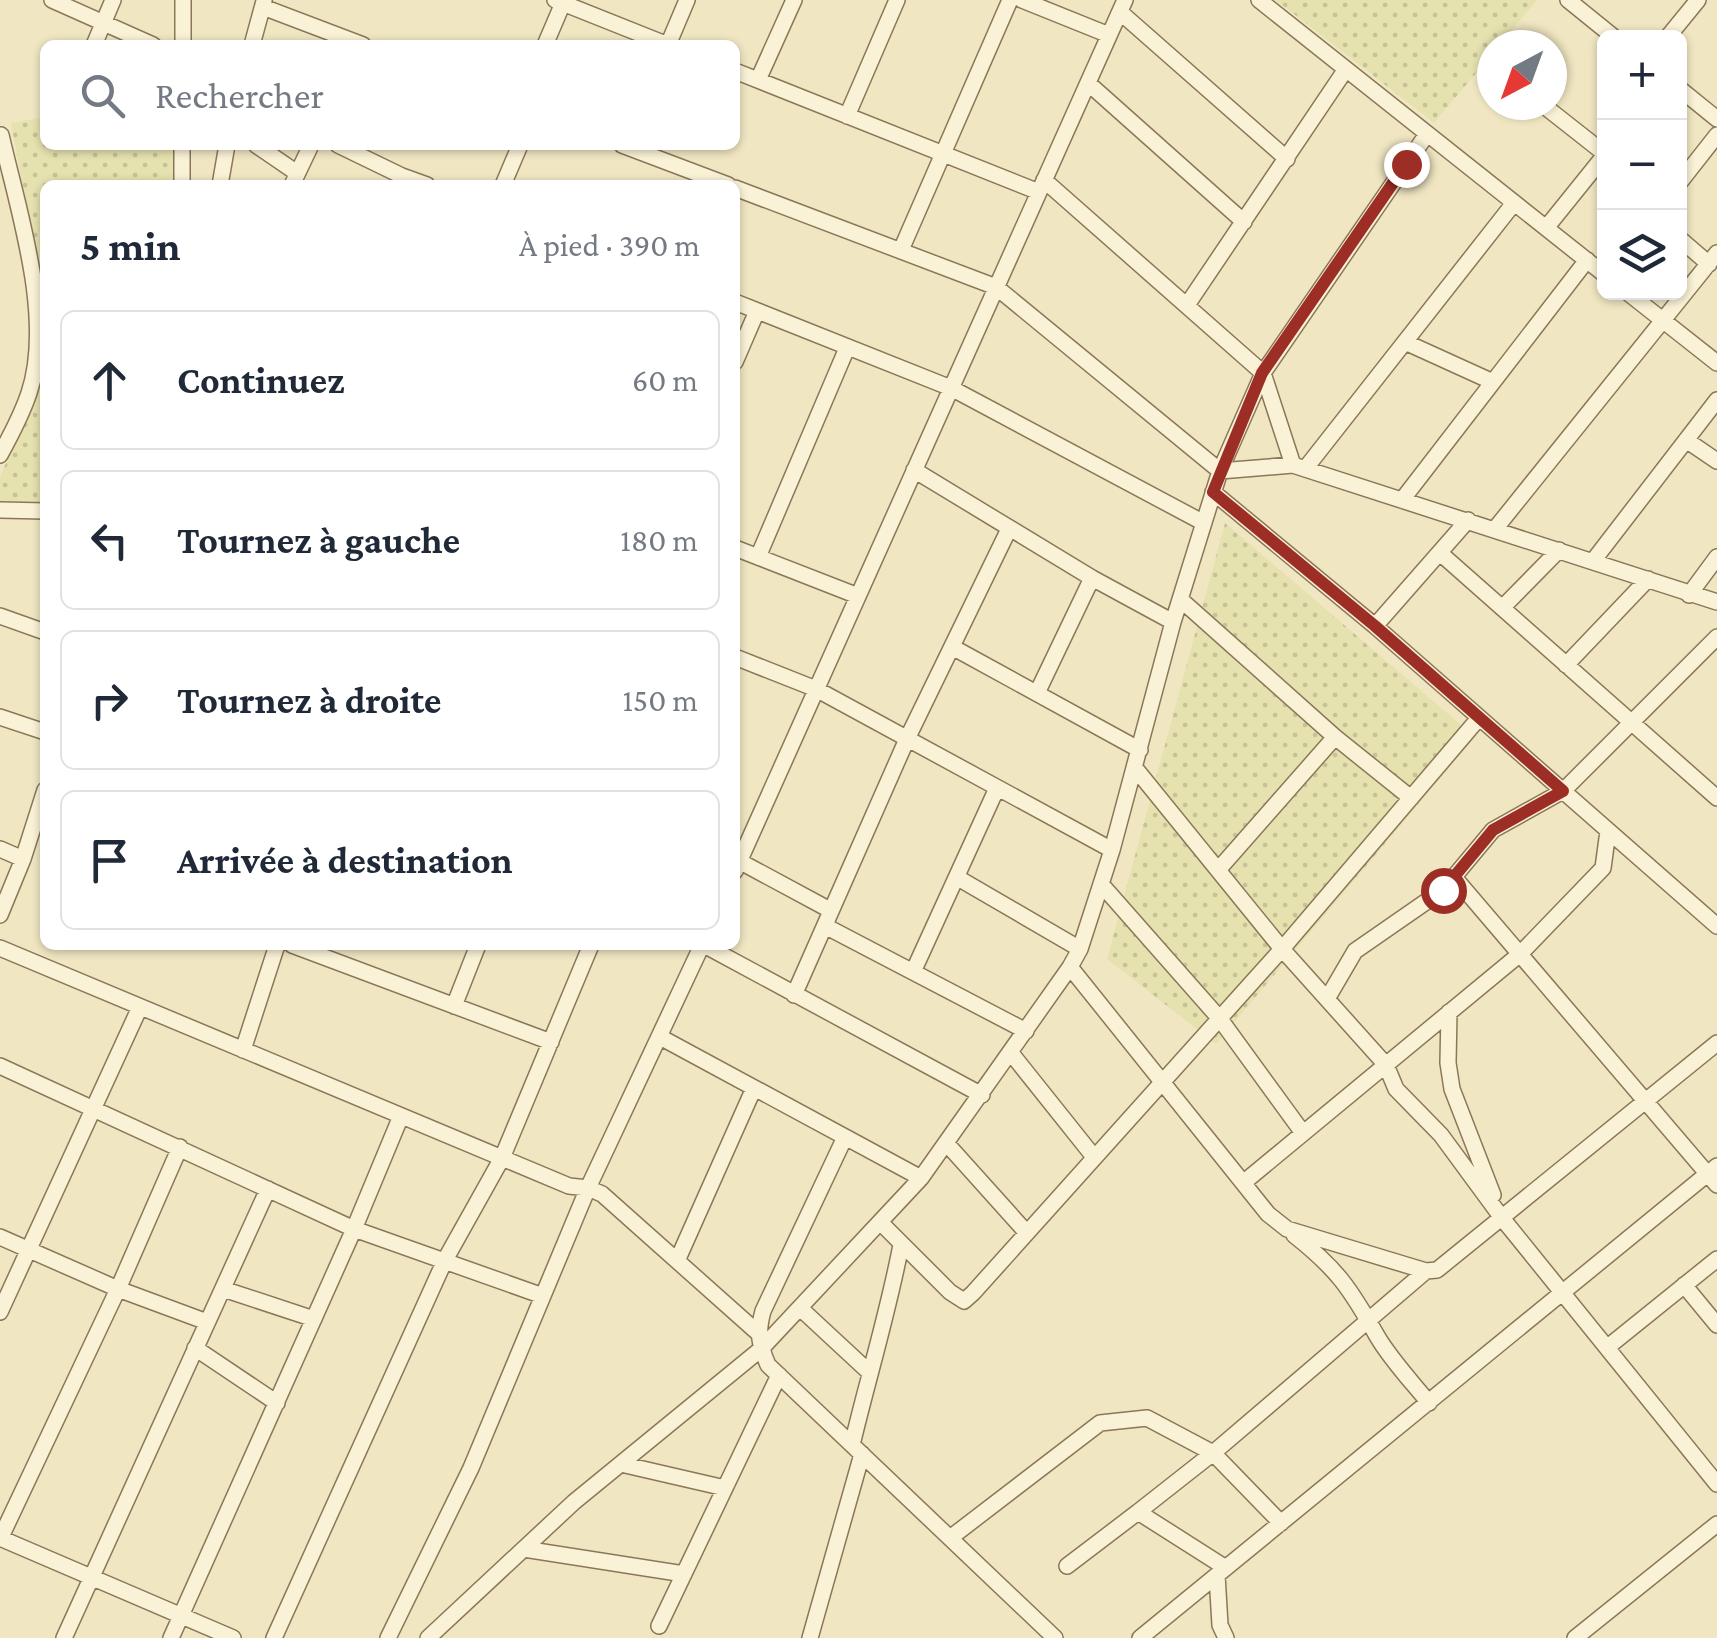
<!DOCTYPE html>
<html lang="fr">
<head>
<meta charset="utf-8">
<style>
	:root { --surface:#fff; --page:#f2f2f3; --text:#1f2937; --muted:#747a83; --line:#e0e1e3 }
	body { margin:0; font-family:"Crimson Pro",serif; background:var(--page); color:var(--text) }
	.controls { position:absolute; right:30px; top:30px; display:grid; overflow:hidden; border-radius:15px; box-shadow:0 2px 8px #0004 }
	.controls button { width:90px; height:90px; display:grid; place-items:center; padding:0; border:0; border-bottom:2px solid var(--line); background:var(--surface); color:var(--text); font:50px sans-serif }
	.compass { position:absolute; left:1477px; top:30px; width:90px; height:90px; border-radius:50%; background:var(--surface); box-shadow:0 2px 8px #0004; rotate:221deg }
	.stop { position:absolute; width:30px; height:30px; margin:-22px; border:8px solid #9d2e25; border-radius:50%; background:#fff }
	.stop.end { background:#9d2e25; border-color:#fff; box-shadow:0 2px 10px #0008 }
	.list { margin:0; padding:0; list-style:none }
	h2 { display:flex; justify-content:space-between; align-items:center; height:130px; margin:0; padding:0 40px; font-size:42px }
	h2 small { font-size:32px; font-weight:400; color:var(--muted) }
	.list li { display:grid; grid-template-columns:65px 1fr auto; gap:30px; align-items:center; box-sizing:border-box; height:140px; margin:0 20px 20px; padding:0 20px; border:2px solid var(--line); border-radius:15px }
	.list b { display:block; font-size:38px; white-space:nowrap }
	.list em { font-size:32px; font-style:normal; color:var(--muted) }
	.icon { flex:none; width:55px; height:55px; fill:none; stroke:currentColor; stroke-width:2; stroke-linecap:round; stroke-linejoin:round }
	.map { position:relative; flex:none; width:1717px; height:1638px; overflow:hidden }
	.search { position:absolute; background:var(--surface); box-shadow:0 2px 8px #0004; left:40px; top:40px; width:700px; height:110px; display:flex; align-items:center; gap:25px; box-sizing:border-box; padding:0 35px; border-radius:15px; color:var(--muted); font-size:38px }
	.panel { position:absolute; background:var(--surface); box-shadow:0 2px 8px #0004; left:40px; top:180px; width:700px; height:770px; border-radius:15px }
	.map>svg:first-child { display:block }
	.farmland { fill:url(#farmland-dots) }
	.lines { fill:none; stroke-linecap:round; stroke-linejoin:round }
	.street-casing { stroke:#8b7758; stroke-width:18 }
	.street { stroke:#faf2d6; stroke-width:15 }
	.route { stroke:#9d2e25; stroke-width:12 }
</style>
</head>
<body>
<div class="map">
<svg width="1717" height="1638" viewBox="0 0 1717 1638">
	<defs>
		<pattern id="farmland-dots" width="8" height="8" patternUnits="userSpaceOnUse" patternTransform="scale(2.5)"><rect width="8" height="8" fill="#e6e2af"/><path d="M2 2h.1M6 6h.1" fill="none" stroke="#c6c296" stroke-width="1.8" stroke-linecap="round"/></pattern>
	</defs>
	<rect width="100%" height="100%" fill="#f0e6c2"/>
	<path class="farmland" d="M1276,0H1537L1499,45H1492V54L1434,123Z
		M45,117V145H179L178,185H45V503L0,501V477L45,372L44,295L11,123Z
		M1225,523L1475,737L1216,1044L1107,959Z"/>
	<g class="lines">
		<defs>
			<path id="street" d="M52,0L153,45
				M555,0L668,45
				M1022,0L1109,35
				M1259,0L1604,274
				M1568,0L1615,38
				M263,7L363,45
				M1120,12L1287,159
				M1667,38L1698,0
				M94,45L113,0
				M183,45V0
				M252,45L264,1
				M545,45L563,3
				M668,45L687,0
				M735,71L1039,192
				M758,80L794,0
				M1088,83L1244,222
				M1680,89L1717,119
				M1543,105L1604,153
				M847,116L897,0
				M256,145L297,173
				M338,145L402,176L427,185
				M622,145L728,185
				M1044,180L1263,373L1293,465
				M1680,182L1717,135
				M182,185V145
				M220,185L227,145
				M292,185L311,145
				M503,185L520,145
				M735,188L996,287L1220,471L1293,465L1717,602
				M1546,228L1604,156
				M1680,239L1709,264
				M901,250L1010,0
				M1627,292L1717,363
				M735,302L951,388L1204,523
				M1187,305L1346,69
				M1405,342L1493,382
				M735,362L757,311
				M1686,440L1717,461
				M0,455C11,435 22,414 29,393C54,318 18,210 1,135
				M1305,469L1514,203
				M914,470L1092,578L1173,622
				M1213,492L1375,626L1717,926
				M1402,500L1587,260
				M0,510L45,511
				M1495,529L1717,253
				M735,548L858,596
				M1440,553L1717,798
				M758,557L847,348
				M1593,561L1717,400
				M1689,595L1717,557
				M1180,599L1335,737L1411,798
				M1502,608L1559,550
				M0,616L45,632
				M1375,626L1468,520
				M954,648L1140,750
				M735,657L816,689L1112,850
				M1566,665L1648,579
				M1037,693L1092,578
				M0,717L45,732
				M1135,768L1282,949L1386,1065L1396,1089L1441,1135L1502,1218L1717,1484
				M0,849L23,859
				M739,861L830,910
				M1218,870L1335,737
				M735,871L1125,0
				M1454,877L1717,1185
				M958,878L1080,949
				M1101,884L1220,1019L1303,1133
				M0,915L23,859L45,790
				M825,926L1026,1031
				M292,945L551,1042
				M704,945L982,1095
				M0,948L569,1186L588,1188L602,1194L757,1332
				M1070,967L1268,1214L1287,1229L1426,1271L1437,1270L1717,1043
				M913,972L997,788
				M794,995L907,739L1009,529
				M1327,999L1355,951L1443,890L1493,830L1563,791L1717,637
				M454,1006L478,945
				M1449,1012L1448,1063L1452,1089L1493,1195
				M660,1037L921,1178
				M243,1050L277,945
				M1011,1053L1094,1157
				M0,1066L354,1229L543,1296
				M845,1137L763,1311C757,1333 759,1344 768,1365L1055,1638
				M947,1144L1026,1232
				M1243,1183L1520,954L1603,868L1608,831
				M880,1222L950,1292L964,1301L973,1293L1282,949L1479,718
				M1294,1235C1337,1269 1350,1288 1377,1336C1391,1360 1412,1382 1429,1403
				M0,1237L118,1289L207,1322
				M677,1261L754,1088
				M1684,1285L1717,1325
				M223,1289L314,1319
				M800,1308L869,1372
				M0,1312L140,1007
				M1609,1346L1717,1259
				M195,1348L277,1403
				M852,1445C868,1378 888,1313 901,1245
				M621,1464L725,1488
				M1138,1512L1213,1453L1281,1523
				M0,1538L233,1638
				M950,1538L1100,1423L1147,1418L1213,1453L1426,1271
				M0,1539L118,1289L180,1147
				M524,1549L684,1574
				M1067,1566L1138,1512L1226,1568
				M1217,1575L1220,1625L1226,1638
				M659,1626L779,1375
				M64,1638L268,1189
				M171,1638L354,1229L401,1116
				M274,1638L445,1260L502,1158L591,945
				M388,1638L471,1468L588,1188L702,945
				M428,1638L574,1502L761,1349L921,1178L1070,967L1080,949L1112,850L1173,622L1220,471L1263,373L1427,134
				M810,1638L862,1454
				M1140,1638L1717,1166
				M1575,1638L1717,1524"/>
		</defs>
		<use href="#street" class="street-casing"/>
		<use href="#street" class="street"/>
	</g>
	<g class="lines">
		<path class="route" d="M1406,164L1262,373L1213,492L1375,626L1563,791L1493,830L1443,890"/>
	</g>
</svg>
<div class="controls">
<button>+</button>
<button>−</button>
<button><svg class="icon" aria-label="layers" viewBox="0 0 24 24"><path d="M12 4l9 5-9 5-9-5zM3 14l9 5 9-5"/></svg></button>
</div>
<svg class="compass" viewBox="-18 -18 36 36"><path d="M0-13l5 13h-10z" fill="#e53935"/><path d="M0 13l5-13h-10z" fill="#747a83"/></svg>
<div class="stop" style="left:1443px;top:890px"></div>
<div class="stop end" style="left:1406px;top:164px"></div>
<div class="search"><svg class="icon" aria-label="search" viewBox="0 0 24 24"><circle cx="10" cy="10" r="6"/><path d="M15 15l6 6"/></svg>Rechercher</div>
<section class="panel">
<h2>5 min<small>À pied · 390 m</small></h2>
<ul class="list">
<li><svg class="icon" aria-label="ahead" viewBox="0 0 24 24"><path d="M12 20V5M6 11l6-6 6 6"/></svg><div><b>Continuez</b></div><em>60 m</em></li>
<li><svg class="icon" aria-label="left" viewBox="0 0 24 24"><path d="M17 20v-9H6M10 6l-5 5 5 5"/></svg><div><b>Tournez à gauche</b></div><em>180 m</em></li>
<li><svg class="icon" aria-label="right" viewBox="0 0 24 24"><path d="M7 20v-9h11M14 6l5 5-5 5"/></svg><div><b>Tournez à droite</b></div><em>150 m</em></li>
<li><svg class="icon" aria-label="arrive" viewBox="0 0 24 24"><path d="M6 21V4h12l-3 4 3 4H6"/></svg><div><b>Arrivée à destination</b></div></li>
</ul>
</section>
</div>
</body>
</html>
